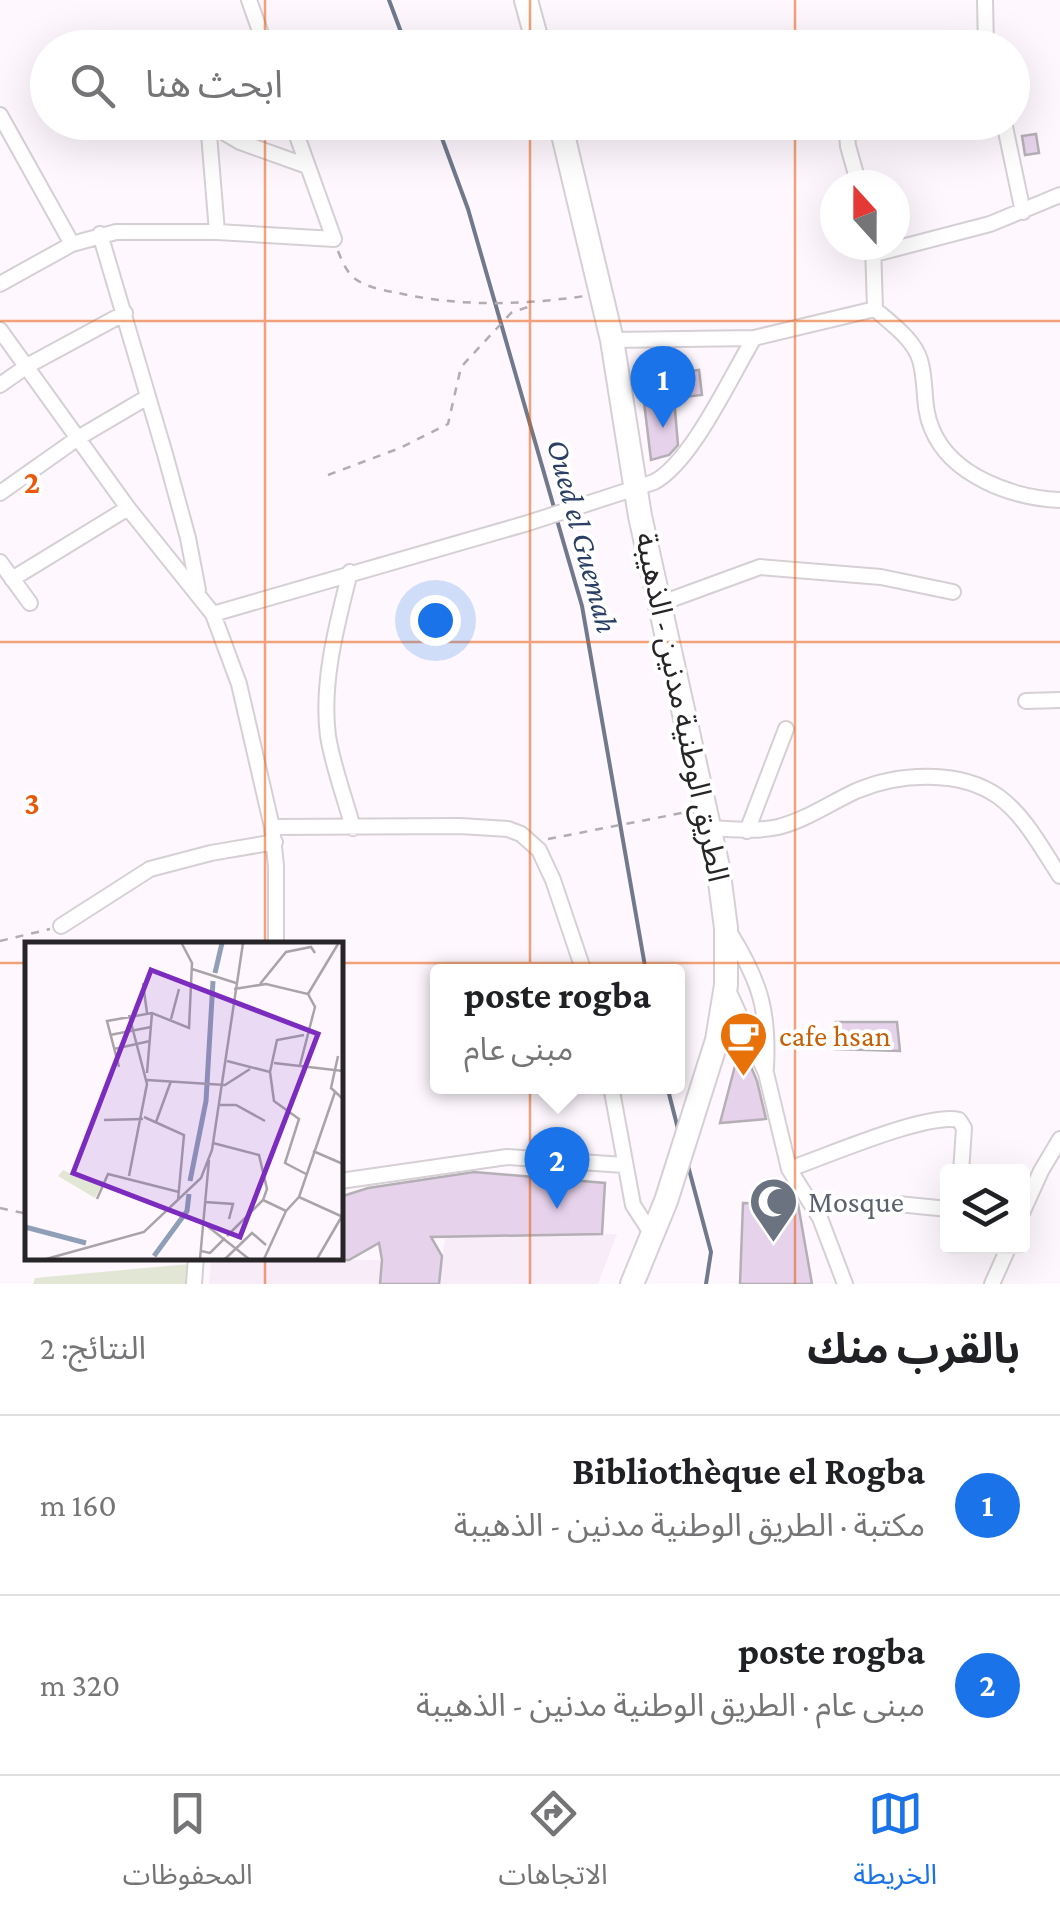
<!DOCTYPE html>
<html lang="ar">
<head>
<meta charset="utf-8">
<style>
	:root { --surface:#fff; --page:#f2f2f2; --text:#202124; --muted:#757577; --line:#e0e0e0; --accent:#1a73e8 }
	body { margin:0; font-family:"Crimson Pro","Noto Sans Arabic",serif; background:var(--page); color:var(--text); direction:rtl }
	.controls { position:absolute; right:30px; bottom:30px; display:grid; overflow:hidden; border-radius:10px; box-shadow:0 10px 40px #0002 }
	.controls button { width:90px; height:90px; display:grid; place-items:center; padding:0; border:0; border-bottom:2px solid var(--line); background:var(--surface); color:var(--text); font:50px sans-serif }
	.compass { position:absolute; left:820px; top:170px; width:90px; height:90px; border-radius:50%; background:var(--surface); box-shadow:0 10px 40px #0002; rotate:339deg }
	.you { position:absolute; left:435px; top:620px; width:35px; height:35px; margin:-25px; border:8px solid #fff; border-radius:50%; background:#1a73e8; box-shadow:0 0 0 15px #1a73e833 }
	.badge { display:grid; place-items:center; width:65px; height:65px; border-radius:50%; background:var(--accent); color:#fff; font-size:32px; font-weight:700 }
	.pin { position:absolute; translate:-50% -82px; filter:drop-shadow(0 2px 5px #0008) }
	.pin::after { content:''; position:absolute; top:52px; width:35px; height:30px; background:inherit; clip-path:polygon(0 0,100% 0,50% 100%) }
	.popup { position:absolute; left:430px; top:964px; width:255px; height:130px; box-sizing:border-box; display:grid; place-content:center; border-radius:10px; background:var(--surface); filter:drop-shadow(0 2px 8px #0005); font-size:32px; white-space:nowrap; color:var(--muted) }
	.popup b { font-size:38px; color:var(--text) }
	.popup::after { content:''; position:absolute; left:50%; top:100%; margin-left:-20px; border:20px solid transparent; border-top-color:var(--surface) }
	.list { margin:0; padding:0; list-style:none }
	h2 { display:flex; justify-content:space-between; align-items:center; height:130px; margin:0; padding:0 40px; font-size:42px }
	h2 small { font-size:32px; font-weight:400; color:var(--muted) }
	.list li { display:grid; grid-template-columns:65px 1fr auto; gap:30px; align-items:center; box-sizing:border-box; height:180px; padding:0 40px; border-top:2px solid var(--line) }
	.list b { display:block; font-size:38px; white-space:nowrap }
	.list p { margin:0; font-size:32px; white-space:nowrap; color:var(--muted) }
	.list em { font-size:32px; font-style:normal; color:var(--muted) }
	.icon { flex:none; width:55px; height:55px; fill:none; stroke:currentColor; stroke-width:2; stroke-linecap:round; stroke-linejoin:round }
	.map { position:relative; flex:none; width:1060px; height:1284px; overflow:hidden; direction:ltr }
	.search { position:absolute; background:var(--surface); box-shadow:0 10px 40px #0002; left:30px; right:30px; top:30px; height:110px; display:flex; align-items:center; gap:25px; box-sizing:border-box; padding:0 35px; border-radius:55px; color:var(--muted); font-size:38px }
	.sheet { height:490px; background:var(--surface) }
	nav { display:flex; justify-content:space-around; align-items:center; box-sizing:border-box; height:140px; border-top:2px solid var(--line); background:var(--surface); font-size:28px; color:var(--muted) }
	nav a { display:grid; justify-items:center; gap:5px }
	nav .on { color:var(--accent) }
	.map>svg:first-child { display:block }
	.built { fill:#f8ecf8 }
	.green { fill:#e2e7d5 }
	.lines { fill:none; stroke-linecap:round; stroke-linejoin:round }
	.stream { stroke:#707a8c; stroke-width:4 }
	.building { fill:#e7d2ec; stroke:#b3afb4; stroke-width:2.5 }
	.street-casing { stroke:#d6d0d5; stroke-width:18 }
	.primary-casing { stroke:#d6d0d5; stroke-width:26 }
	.path { stroke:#b1adb1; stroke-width:2.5; stroke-dasharray:8 8; stroke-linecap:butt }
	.street { stroke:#fff; stroke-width:14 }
	.primary { stroke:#fff; stroke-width:22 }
	.grid { fill:none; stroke:#e8590c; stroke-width:2.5; stroke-opacity:0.55 }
	.labels { text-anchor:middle; stroke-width:8; stroke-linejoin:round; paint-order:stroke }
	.street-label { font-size:30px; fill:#272527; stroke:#fff }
	.food-label { font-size:30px; fill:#c56008; stroke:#fff; text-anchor:start }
	.worship-label { font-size:30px; fill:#5b616d; stroke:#fff; text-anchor:start }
	.water-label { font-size:32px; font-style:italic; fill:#2b3f65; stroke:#fff }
	.inset-river { fill:none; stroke:#909fb8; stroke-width:5 }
	.inset-road { fill:none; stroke:#a8a4a8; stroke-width:2.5 }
	.view { fill:#7b2cbf; fill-opacity:0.15; stroke:#7b2cbf; stroke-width:5 }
	.inset-edge { fill:none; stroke:#272527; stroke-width:5 }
	.grid-label { font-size:32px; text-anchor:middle; font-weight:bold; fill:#e8590c; stroke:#fff; stroke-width:8; stroke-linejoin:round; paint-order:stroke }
</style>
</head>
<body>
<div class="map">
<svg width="1060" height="1284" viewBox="0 0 1060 1284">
	<rect width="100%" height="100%" fill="#fef8fe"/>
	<path class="built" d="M617,1234L598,1284H439L445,1237Z
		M211,1259L382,1260L380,1284H209Z"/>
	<path class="green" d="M189,1264L187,1284H33L35,1278Z"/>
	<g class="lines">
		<path class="stream" d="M389,0L407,48
			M436,122L468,209L555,511
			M557,520L582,606L646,972
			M667,1086L678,1129
			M687,1162L711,1252L706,1284"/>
	</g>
	<path class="building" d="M1036,134L1039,153L1025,155L1022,136Z
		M699,370L702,395L674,398L678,445L669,455L651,460L644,402H659L655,376Z
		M836,1022H897L900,1051L835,1049Z
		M741,1043L757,1081L766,1119L720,1123Z
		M474,1172L605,1183L602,1234L431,1237L442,1256L439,1284H380L382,1260L379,1243L349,1260H340V1197L368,1188Z
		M743,1203L798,1204L812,1284H740Z"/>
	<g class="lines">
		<defs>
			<path id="street" d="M249,0L266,48
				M985,0L986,48
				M958,48L983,37
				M0,115L72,244
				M208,122L217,232
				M846,122L848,146L859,185
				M1004,122L1023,212
				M208,123L240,142L307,166
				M100,234L165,454L188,538L198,590
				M875,254L990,224L1060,195
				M0,284L72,244L116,232H217L334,239L292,122
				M875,309C890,323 914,339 920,360C927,383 922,407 932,429C951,476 1013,498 1060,500
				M0,330L128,508L213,614L239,684L272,827L276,866V944
				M612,340L754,338L875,309L873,245
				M0,385L27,366L125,313
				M0,493L78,438L146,398
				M0,562L30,603
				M350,572C337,624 321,682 328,736C333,767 345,798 353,828
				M12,579L128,508
				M659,604L760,567L881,577L953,592
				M213,614L528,523L654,482C692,462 731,376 754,338
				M1026,701L1060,700
				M272,827L460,826L508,829L521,834L539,850L553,880L584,972
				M709,828C732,829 755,832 778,827C806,820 830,803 856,791C898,773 960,769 999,797C1025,816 1042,849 1060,876
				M747,831L786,729
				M61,926L150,869L211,853L275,842
				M730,933C760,982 769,1010 766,1068
				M728,990L766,1073L789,1169L820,1218L845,1284
				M611,1086L633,1205L653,1236
				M789,1169C825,1157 927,1112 959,1120L964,1128L961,1172
				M340,1181L507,1157L624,1165
				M898,1204L948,1209
				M1022,1213L1041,1171L1060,1139
				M194,1284L196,1256
				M992,1284L1009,1246"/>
			<path id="primary" d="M526,0L539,48
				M560,122L612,340L640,516L718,867L726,928V985L717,1040L666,1201L632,1284"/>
		</defs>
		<use href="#street" class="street-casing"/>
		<use href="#primary" class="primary-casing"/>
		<path class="path" d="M338,251C342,261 346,271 354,278C367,288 384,290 398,293C462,307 521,305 585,296
			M328,475L400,448L448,424L461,367L511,313L533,305
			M548,839L687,812
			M0,941L50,929
			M0,1208L28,1214"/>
		<use href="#street" class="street"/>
		<use href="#primary" class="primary"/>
	</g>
	<path class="grid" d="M265,0V48M530,0V48M795,0V48M265,122V944M530,122V1284M795,122V1284M0,321H1060M0,642H1060M0,963H28M340,963H1060M265,1256V1284"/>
	<defs>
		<symbol id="cafe-pin" viewBox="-11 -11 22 30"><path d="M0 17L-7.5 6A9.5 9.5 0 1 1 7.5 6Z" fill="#e8710a" stroke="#fff"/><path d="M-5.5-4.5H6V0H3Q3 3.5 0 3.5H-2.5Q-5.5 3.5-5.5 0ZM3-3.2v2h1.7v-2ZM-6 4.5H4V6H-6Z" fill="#fff"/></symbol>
		<symbol id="mosque-pin" viewBox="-11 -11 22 30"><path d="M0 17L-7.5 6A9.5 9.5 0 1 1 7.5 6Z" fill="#6b7280" stroke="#fff"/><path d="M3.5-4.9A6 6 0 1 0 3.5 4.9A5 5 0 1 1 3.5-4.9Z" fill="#fff"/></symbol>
	</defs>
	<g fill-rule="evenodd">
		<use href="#cafe-pin" x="716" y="1008" width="55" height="75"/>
		<use href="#mosque-pin" x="746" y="1174" width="55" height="75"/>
	</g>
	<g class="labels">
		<g class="street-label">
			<text transform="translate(682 707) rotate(78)" y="10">الطريق الوطنية مدنين - الذهيبة</text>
		</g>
		<g class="food-label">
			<text x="779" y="1046">cafe hsan</text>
		</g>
		<g class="worship-label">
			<text x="808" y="1212">Mosque</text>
		</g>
		<g class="water-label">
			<text transform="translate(583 536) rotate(75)" y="11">Oued el Guemah</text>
		</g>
	</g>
	<g transform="translate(25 942)">
		<rect width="318" height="318" fill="#fef8fe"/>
		<path d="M38,228L51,234L79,239L70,256L33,234Z" fill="#e2e7d5"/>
		<path class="inset-river" d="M190,31L197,1M165,239L181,159L188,39M0,285L61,301M129,314L162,269L164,252"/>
		<path class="inset-road" d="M167,27L211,41M118,41L122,71M235,42L261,10L286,5L290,11M209,47L241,42L283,52L290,65L275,123M283,52L313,2M146,77L154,47M85,93L126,85M89,107L125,99M313,114L306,146L318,157M202,119L245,130L252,98L279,93M249,121L318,129M94,125L82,79L127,71L164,86L167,21L157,2M245,130L249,159L274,177L260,221L281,232M122,131L127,71M122,138L200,143L225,127M193,163H211L240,179M119,175L159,193L153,258M79,178L118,177M131,180L146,139M188,201L234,213L242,247L238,258L261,269L274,255L318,275M288,209L318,222M104,234L122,142L104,73M274,255L310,150M72,257L83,232L154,250M180,260L208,262L204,277M181,283L224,317M202,294L238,258M176,309L185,311L200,296M21,317L119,290L176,236L187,208L218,1M175,317L184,218M200,317L227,291L241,303M239,317L261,269M292,317L317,274"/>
		<path class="view" d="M126,28L293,92L215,295L48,231Z"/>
		<rect width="318" height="318" class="inset-edge"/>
	</g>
	<g class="grid-label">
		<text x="32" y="493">2</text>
		<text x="32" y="814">3</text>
	</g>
</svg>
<div class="controls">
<button><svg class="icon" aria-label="layers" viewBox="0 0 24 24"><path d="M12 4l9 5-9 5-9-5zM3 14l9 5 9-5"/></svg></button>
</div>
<svg class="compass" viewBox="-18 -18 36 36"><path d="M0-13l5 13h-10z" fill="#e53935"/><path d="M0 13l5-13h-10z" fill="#757577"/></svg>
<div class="you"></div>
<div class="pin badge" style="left:663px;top:428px">1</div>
<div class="pin badge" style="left:557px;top:1209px">2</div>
<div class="popup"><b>poste rogba</b>مبنى عام</div>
<div class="search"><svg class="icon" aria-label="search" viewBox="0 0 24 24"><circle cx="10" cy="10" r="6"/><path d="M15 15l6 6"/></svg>ابحث هنا</div>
</div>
<section class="sheet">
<h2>بالقرب منك<small>النتائج: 2</small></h2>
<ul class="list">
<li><span class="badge">1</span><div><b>Bibliothèque el Rogba</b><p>مكتبة · الطريق الوطنية مدنين - الذهيبة</p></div><em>160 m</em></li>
<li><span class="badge">2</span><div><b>poste rogba</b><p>مبنى عام · الطريق الوطنية مدنين - الذهيبة</p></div><em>320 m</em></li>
</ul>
</section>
<nav>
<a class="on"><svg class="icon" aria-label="map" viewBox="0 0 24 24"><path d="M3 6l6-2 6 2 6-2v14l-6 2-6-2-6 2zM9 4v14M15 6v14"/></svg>الخريطة</a>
<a><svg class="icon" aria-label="directions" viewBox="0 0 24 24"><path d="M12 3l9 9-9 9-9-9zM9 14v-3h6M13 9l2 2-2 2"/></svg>الاتجاهات</a>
<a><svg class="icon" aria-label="saved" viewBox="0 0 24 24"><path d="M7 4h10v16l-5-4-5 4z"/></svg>المحفوظات</a>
</nav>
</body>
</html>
